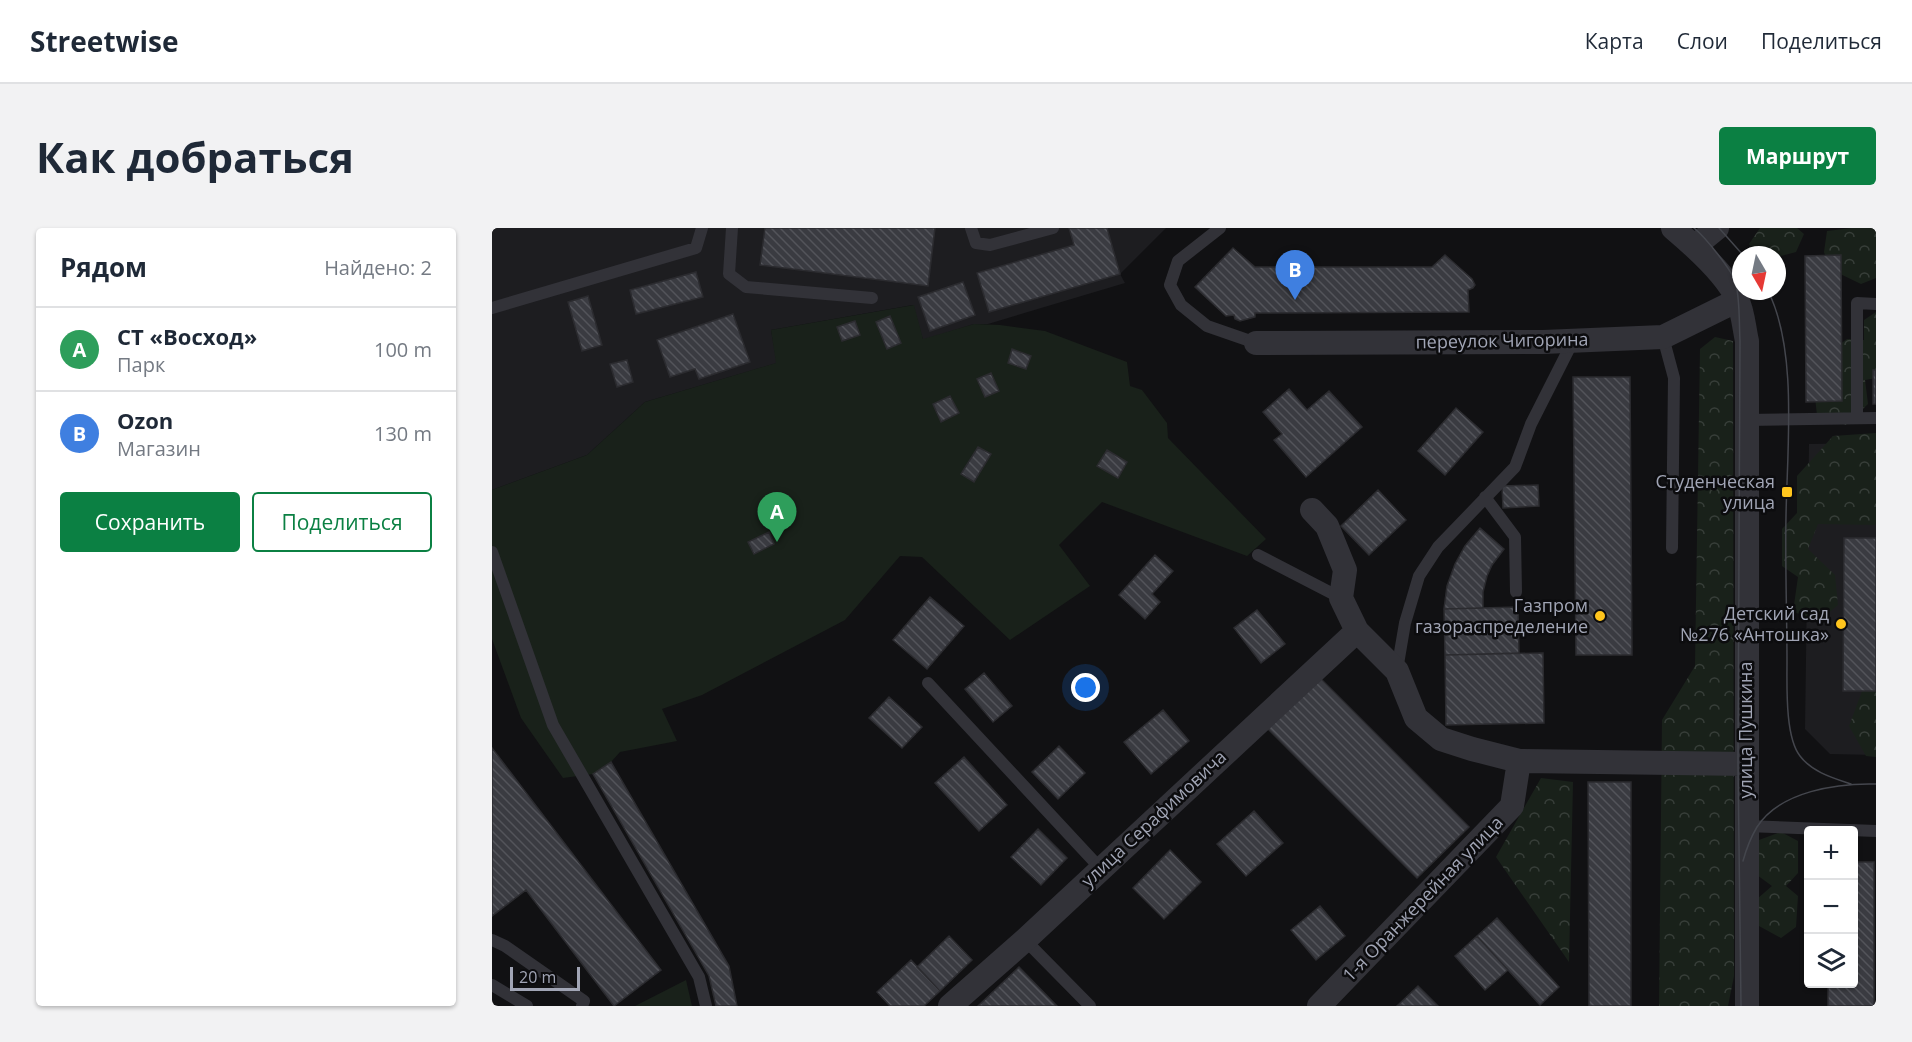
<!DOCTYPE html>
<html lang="ru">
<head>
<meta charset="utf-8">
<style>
	:root { --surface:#fff; --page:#f2f2f3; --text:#1f2937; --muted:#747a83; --line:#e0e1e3; --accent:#0b8043 }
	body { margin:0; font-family:"Open Sans",sans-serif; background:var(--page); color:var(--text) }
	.controls { position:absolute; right:18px; bottom:18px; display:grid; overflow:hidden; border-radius:6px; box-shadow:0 2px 4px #0004 }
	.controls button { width:54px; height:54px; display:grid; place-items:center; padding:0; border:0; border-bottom:2px solid var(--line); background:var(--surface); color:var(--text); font:30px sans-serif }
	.compass { position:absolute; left:1240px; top:18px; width:54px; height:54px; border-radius:50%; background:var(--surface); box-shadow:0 2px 4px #0004; rotate:171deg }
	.scale { position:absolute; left:18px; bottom:15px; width:70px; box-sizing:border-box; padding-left:6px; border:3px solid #a1a5b5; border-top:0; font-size:16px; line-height:21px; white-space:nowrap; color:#a1a5b5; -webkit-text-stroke:4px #0c0c0e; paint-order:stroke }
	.you { position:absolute; left:594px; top:460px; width:21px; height:21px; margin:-15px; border:4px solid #fff; border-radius:50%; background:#1a73e8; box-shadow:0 0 0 9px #1a73e833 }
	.badge { display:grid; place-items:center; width:39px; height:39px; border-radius:50%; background:var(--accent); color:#fff; font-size:20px; font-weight:700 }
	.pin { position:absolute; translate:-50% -50px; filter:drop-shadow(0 2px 3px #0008) }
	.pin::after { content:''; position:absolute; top:32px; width:21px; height:18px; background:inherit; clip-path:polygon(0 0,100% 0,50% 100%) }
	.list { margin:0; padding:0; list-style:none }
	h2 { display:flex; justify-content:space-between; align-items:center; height:78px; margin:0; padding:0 24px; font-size:26px }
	h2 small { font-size:20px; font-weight:400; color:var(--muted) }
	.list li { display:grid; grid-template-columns:39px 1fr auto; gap:18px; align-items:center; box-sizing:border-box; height:84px; padding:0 24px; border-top:2px solid var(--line) }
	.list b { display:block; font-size:22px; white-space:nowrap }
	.list p { margin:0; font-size:20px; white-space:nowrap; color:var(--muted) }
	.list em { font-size:20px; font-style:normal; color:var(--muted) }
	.actions { display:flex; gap:12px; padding:18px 24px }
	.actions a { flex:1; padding:14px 0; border:2px solid var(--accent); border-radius:6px; text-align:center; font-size:21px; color:var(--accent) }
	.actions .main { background:var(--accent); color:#fff }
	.icon { flex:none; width:33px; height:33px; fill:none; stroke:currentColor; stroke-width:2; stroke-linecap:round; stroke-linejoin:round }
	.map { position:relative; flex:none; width:1384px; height:778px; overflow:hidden; border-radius:6px }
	header { display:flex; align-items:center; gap:36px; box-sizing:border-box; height:84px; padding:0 30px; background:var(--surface); border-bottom:2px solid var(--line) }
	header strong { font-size:28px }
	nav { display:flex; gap:33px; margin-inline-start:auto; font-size:21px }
	.intro { display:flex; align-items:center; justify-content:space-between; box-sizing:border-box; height:144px; padding:0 36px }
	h1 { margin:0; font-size:42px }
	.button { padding:15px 27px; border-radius:6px; background:var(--accent); color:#fff; font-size:21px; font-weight:700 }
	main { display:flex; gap:36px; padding:0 36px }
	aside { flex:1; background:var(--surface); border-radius:6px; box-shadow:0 2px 4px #0004 }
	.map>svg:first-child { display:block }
	.built { fill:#1d1d20 }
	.green { fill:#19211a }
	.forest { fill:url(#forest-crowns) }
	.building { fill:url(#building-back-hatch); stroke:#2b2b2f; stroke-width:1.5 }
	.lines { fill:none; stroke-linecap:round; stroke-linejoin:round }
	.service { stroke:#323238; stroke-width:12 }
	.minor { stroke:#323238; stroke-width:24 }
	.tram { stroke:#44464d; stroke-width:1.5 }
	.poi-dot { fill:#ffc51d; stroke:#0c0c0e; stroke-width:2 }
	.labels { text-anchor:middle; stroke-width:5; stroke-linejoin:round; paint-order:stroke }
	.street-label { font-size:18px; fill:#a1a5b5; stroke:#0c0c0e }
	.poi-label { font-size:18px; fill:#a1a5b5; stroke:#0c0c0e; text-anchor:end }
</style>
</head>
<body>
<header>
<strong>Streetwise</strong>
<nav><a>Карта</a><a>Слои</a><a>Поделиться</a></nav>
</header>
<div class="intro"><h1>Как добраться</h1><a class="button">Маршрут</a></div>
<main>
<aside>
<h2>Рядом<small>Найдено: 2</small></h2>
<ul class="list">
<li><span class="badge" style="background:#2e9e5b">A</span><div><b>СТ «Восход»</b><p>Парк</p></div><em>100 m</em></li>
<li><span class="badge" style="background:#3f7fe0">B</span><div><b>Ozon</b><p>Магазин</p></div><em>130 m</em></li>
</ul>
<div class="actions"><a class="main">Сохранить</a><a>Поделиться</a></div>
</aside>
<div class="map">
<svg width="1384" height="778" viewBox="0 0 1384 778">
	<defs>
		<pattern id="forest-crowns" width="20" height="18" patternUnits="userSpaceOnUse" patternTransform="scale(1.5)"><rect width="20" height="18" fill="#19211a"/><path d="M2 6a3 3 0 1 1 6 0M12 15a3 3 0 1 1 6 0" fill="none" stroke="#373e39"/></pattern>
		<pattern id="building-back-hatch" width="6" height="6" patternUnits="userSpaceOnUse" patternTransform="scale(1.5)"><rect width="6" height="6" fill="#3a3b41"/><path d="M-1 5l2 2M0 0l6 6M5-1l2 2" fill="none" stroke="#53545a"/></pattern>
	</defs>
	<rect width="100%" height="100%" fill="#111113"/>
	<path class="built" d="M0,0H674L628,46L633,55L496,96H482L431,112L421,77L279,102L285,135L153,174L95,227L0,262Z
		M1384,215V527L1338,526L1313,501L1317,216Z"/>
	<path class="green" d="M422,77L431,111L482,96L508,97L553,103L635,134L638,158L650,162L675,195L676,210L774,311L755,328L610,274L567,317L598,358L518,412L430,329L408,328L353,392L210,467L170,481L185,513L128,524L119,534L101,546L71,550L29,490L0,411V262L95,227L153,174L284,135L279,102Z
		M194,752L200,778H143Z"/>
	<path class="forest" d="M1268,0H1305L1312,6L1304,24L1285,29V27H1264L1257,16Z
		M1360,0H1384V50L1369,56L1338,41L1332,24L1335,3Z
		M1384,84V150L1373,152L1376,176L1354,197L1325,187L1323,169L1336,125L1355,111L1372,112V92Z
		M1223,109L1241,113L1242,748L1236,778H1167L1170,492L1203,438L1208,121Z
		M1384,205V295L1383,297L1326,296L1316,321L1343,347L1346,377L1328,392L1301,384L1306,349L1290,338V301L1305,285V248L1341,208Z
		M1384,446V529L1374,528L1357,498L1375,450Z
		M1049,550L1081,554L1077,734L1004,629Z
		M1289,604L1306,613V645L1294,658L1306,668L1304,699L1289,710L1267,698L1265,671L1280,658L1265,647L1267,612Z"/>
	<path class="building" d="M273,0H443L436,58L268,37Z
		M577,0H615L628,46L497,84L485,45L582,17Z
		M741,20L763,39H940L953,27L980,51L983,57L981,60L976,62L977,84L763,85V89L748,93L743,91L742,87L734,88L703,59Z
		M1349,27L1350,173L1314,174L1313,28Z
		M204,44L211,69L144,86L138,62Z
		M471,54L483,87L438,103L426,69Z
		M96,68L110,117L90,123L76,74Z
		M241,86L258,134L207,151L203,141L178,149L165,112Z
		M398,88L409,115L395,121L384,94Z
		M363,93L368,107L350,113L345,99Z
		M520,121L539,128L534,141L516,135Z
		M135,132L141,154L125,159L118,136Z
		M1381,142H1384V176H1381Z
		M499,145L507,163L493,169L485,151Z
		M1081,149H1138L1140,427H1084Z
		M797,161L815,182L837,163L870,199L814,249L782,212L790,206L771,184Z
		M458,168L467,185L449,194L441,176Z
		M964,180L991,204L953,247L926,223Z
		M486,219L499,226L482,254L469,246Z
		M615,222L635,234L626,250L605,238Z
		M1046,257L1047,278L1011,280L1010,258Z
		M886,262L914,292L877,327L849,298Z
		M988,300L1012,321L1000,337L995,348L991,364V380L952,381L955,358L963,336L973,318Z
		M277,304L282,316L262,326L256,314Z
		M1352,310H1384V463H1351Z
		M663,327L681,343L660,366L668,374L653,391L627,367Z
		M438,369L472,398L435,441L401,412Z
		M1026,379L1027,425L953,427L952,381Z
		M765,382L793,416L769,435L742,400Z
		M1051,425L1052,495L954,497L953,427Z
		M492,445L520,478L501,494L473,461Z
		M826,448L977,599L925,650L774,499Z
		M397,469L430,499L410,520L377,490Z
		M671,482L697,513L659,546L632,514Z
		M567,518L593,545L566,571L540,544Z
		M0,520L169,742L122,778L34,662L0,688Z
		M472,529L515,577L487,603L443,555Z
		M119,534L237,738L245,778H224L217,748L101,546Z
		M1096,554H1139V778H1097Z
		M762,583L791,615L754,648L725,616Z
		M546,601L575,630L549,657L519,629Z
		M678,622L709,654L672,691L641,660Z
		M1362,634H1382V778H1336V756H1362Z
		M828,678L853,708L824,732L799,702Z
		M1005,690L1067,759L1048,777L985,708Z
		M457,708L480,732L448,763L425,739Z
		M985,708L1016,742L993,762L963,728Z
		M419,732L448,763L432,778H398L385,764Z
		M527,739L565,778H486Z
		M926,758L946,778H905Z"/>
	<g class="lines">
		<path class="service" d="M240,0L237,46L254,59L380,70
			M479,0L484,15L498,17L561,0
			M728,0L686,33L678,57L689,77L715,98L764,115
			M0,80L204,20L210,0
			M1171,109L1182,150L1180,320
			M1365,190V75L1384,76
			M1254,192L1384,190
			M993,269L1023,309L1024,364
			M0,324L61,497L207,749L214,778
			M766,327L849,370
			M905,442L913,395L927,348L946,319L1023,239L1039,196L1081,113
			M436,455L609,641
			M1254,598L1384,603
			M0,712L13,718L92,773L90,778
			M533,712L598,778
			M0,757L35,778"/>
		<path class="minor" d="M1181,0C1201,17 1235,47 1245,71C1251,83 1252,100 1255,113V778
			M1203,18L1225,0
			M764,115L1051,114L1171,109L1246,72
			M820,282L835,298L853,342L849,370L865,403L905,443L924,490L949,511L980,521L1027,533
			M458,778L533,712L865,403
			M827,778L1020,578L1027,533L1255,536"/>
		<path class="tram" d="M1202,0C1213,9 1241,43 1244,56C1248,74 1247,94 1248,113L1246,535L1249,778
			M1227,0L1251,27
			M1276,63C1306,122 1295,222 1294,288C1293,337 1295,386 1295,434C1295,458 1293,509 1308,528C1320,544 1341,550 1359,556
			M1251,633C1254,622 1259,609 1265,599C1288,563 1346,555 1384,556"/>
	</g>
	<g class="poi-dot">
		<rect x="1289" y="258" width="12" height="12" rx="3"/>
		<circle cx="1108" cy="388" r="6"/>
		<circle cx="1349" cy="396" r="6"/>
	</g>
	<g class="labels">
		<g class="street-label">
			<text transform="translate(1010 113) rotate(-1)" y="6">переулок Чигорина</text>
			<text transform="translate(1254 502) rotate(-90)" y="6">улица Пушкина</text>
			<text transform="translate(662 591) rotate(-43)" y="6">улица Серафимовича</text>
			<text transform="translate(931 671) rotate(-46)" y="6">1-я Оранжерейная улица</text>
		</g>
		<g class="poi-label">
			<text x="1283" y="260">Студенческая<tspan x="1283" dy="21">улица</tspan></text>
			<text x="1096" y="384">Газпром<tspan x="1096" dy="21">газораспределение</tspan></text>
			<text x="1337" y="392">Детский сад<tspan x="1337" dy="21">№276 «Антошка»</tspan></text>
		</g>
	</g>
</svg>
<div class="controls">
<button>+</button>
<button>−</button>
<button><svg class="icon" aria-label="layers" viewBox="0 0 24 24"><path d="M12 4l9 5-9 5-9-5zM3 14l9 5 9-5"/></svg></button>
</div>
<svg class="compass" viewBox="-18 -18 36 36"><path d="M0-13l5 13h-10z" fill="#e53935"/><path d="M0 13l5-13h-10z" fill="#747a83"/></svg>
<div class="scale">20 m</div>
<div class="you"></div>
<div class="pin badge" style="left:285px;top:314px;background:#2e9e5b">A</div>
<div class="pin badge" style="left:803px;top:72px;background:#3f7fe0">B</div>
</div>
</main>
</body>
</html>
